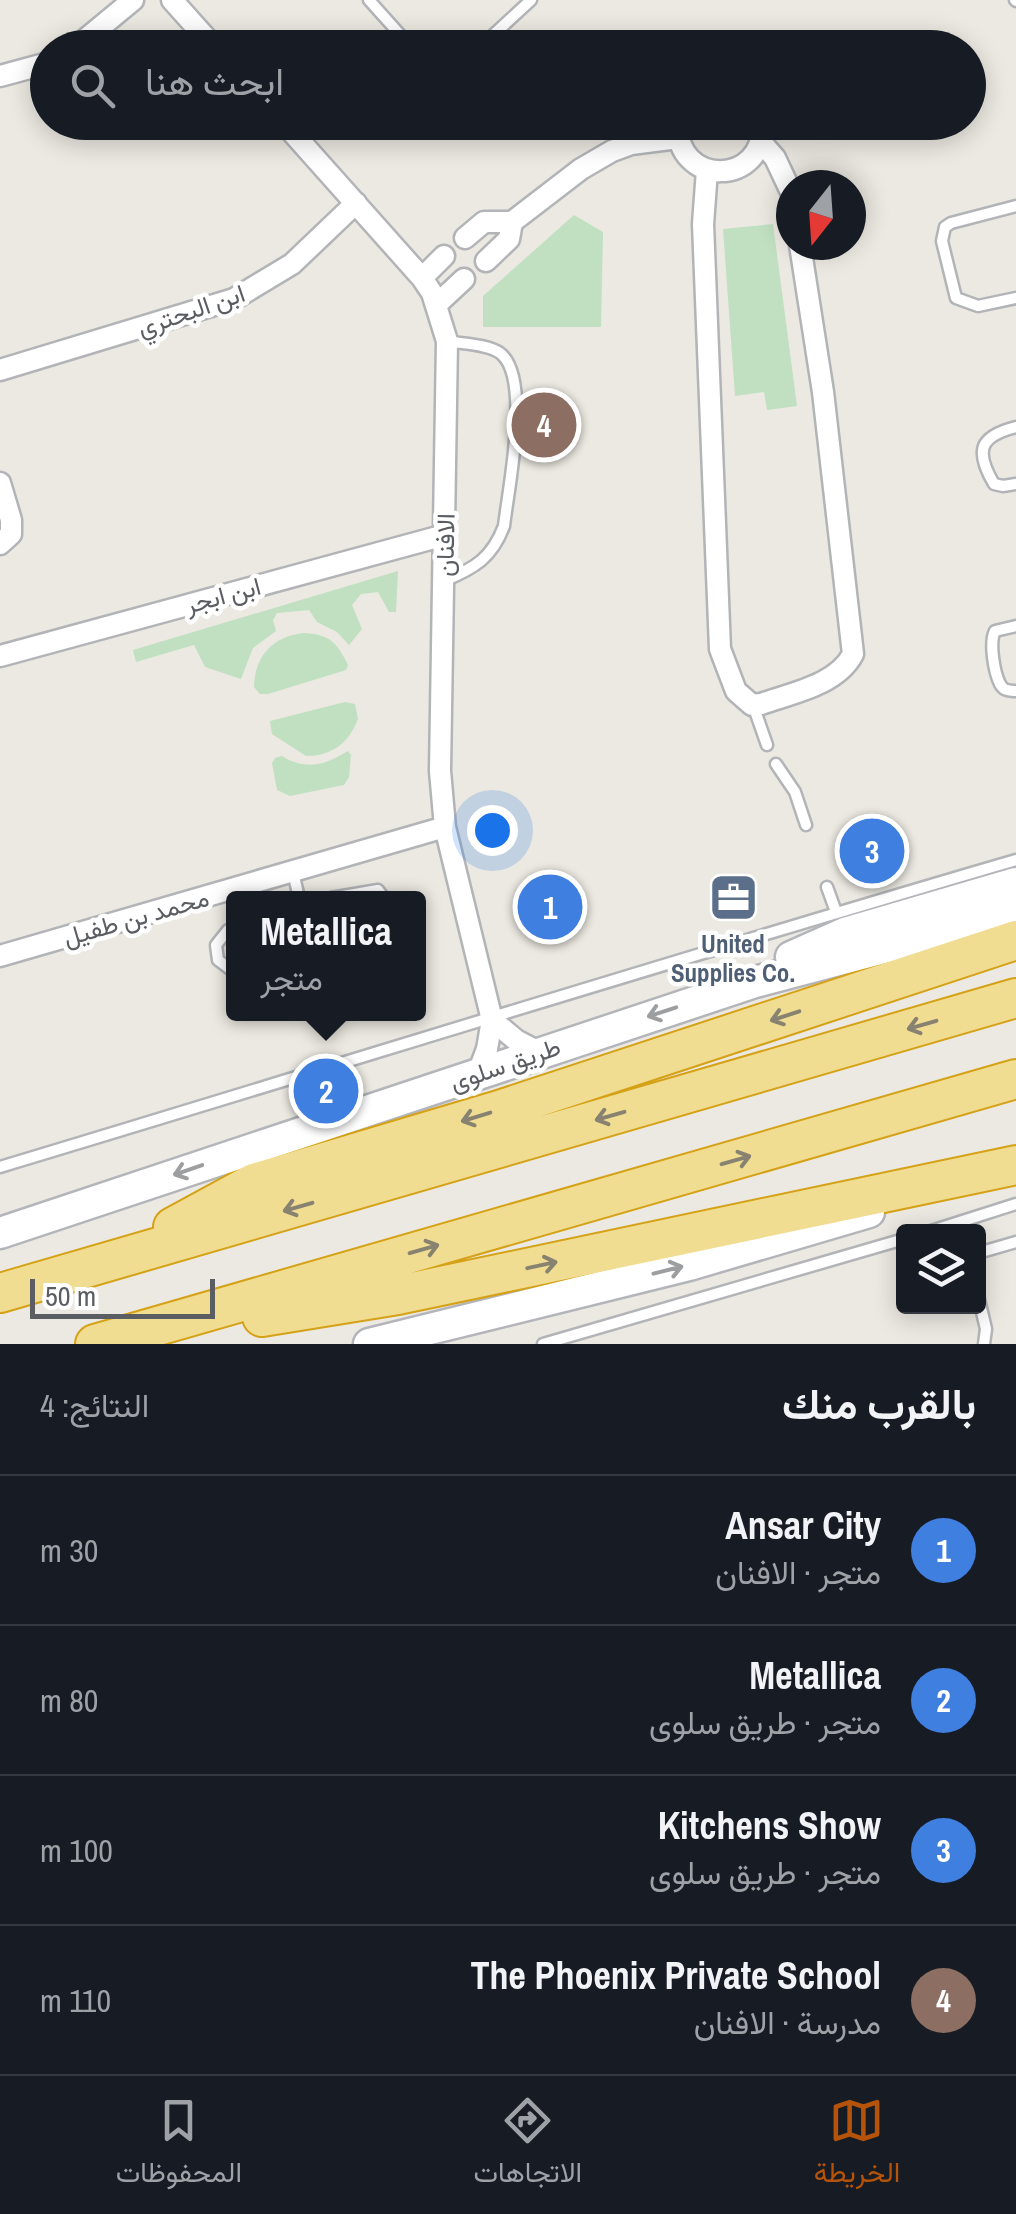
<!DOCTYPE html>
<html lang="ar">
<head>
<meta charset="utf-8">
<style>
	:root { --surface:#171b24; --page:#20242c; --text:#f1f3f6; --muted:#9ea1a6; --line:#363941; --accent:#b45309 }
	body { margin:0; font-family:"Archivo Narrow",Vazirmatn,sans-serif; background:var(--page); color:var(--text); direction:rtl }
	.controls { position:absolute; right:30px; bottom:30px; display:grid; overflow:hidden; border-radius:10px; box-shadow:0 5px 25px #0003 }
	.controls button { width:90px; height:90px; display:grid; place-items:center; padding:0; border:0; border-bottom:2px solid var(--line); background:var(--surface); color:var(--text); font:50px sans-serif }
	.compass { position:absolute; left:776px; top:170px; width:90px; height:90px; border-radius:50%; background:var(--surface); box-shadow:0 5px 25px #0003; rotate:197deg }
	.scale { position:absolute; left:30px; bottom:25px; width:185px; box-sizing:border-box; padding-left:10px; border:5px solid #5a5d61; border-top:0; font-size:28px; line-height:35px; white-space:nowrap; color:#5a5d61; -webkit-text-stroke:8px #fff; paint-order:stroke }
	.you { position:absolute; left:492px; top:830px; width:35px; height:35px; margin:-25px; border:8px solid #fff; border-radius:50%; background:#1a73e8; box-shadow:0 0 0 15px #1a73e833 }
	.badge { display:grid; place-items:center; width:65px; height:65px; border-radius:50%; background:var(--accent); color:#fff; font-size:32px; font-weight:700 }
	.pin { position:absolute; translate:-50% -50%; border:5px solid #fff; box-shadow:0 2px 10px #0006 }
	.popup { position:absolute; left:226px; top:891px; width:200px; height:130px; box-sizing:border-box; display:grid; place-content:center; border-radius:10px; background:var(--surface); filter:drop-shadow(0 2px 8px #0005); font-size:32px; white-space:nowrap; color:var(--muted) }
	.popup b { font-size:38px; color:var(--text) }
	.popup::after { content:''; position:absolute; left:50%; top:100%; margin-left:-20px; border:20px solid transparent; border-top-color:var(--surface) }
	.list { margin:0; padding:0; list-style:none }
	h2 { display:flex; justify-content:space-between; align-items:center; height:130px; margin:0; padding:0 40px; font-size:42px }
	h2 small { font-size:32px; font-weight:400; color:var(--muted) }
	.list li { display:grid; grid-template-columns:65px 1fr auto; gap:30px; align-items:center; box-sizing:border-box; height:150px; padding:0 40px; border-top:2px solid var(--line) }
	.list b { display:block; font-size:38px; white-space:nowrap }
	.list p { margin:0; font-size:32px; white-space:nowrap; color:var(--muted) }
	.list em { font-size:32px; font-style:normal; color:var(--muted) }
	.icon { flex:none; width:55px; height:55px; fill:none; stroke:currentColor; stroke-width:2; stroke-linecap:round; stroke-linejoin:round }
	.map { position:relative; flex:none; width:1016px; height:1344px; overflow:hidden; direction:ltr }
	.search { position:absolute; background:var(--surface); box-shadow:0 5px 25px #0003; left:30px; right:30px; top:30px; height:110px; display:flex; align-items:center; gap:25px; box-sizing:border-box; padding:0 35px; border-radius:55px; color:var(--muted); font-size:38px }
	.sheet { height:730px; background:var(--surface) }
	nav { display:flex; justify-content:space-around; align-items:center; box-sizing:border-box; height:140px; border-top:2px solid var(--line); background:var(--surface); font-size:28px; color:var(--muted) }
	nav a { display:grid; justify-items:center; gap:5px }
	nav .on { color:var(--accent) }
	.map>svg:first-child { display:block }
	.green { fill:#c0e0c1 }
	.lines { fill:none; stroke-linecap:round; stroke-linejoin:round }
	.lane-casing { stroke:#b2b4b8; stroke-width:15 }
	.street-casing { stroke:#b2b4b8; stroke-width:25 }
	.secondary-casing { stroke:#b3b5ba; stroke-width:35 }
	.highway-casing { stroke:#d5a117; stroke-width:42 }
	.lane { stroke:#fff; stroke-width:10 }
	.street { stroke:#fff; stroke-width:20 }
	.secondary { stroke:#fff; stroke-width:30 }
	.highway { stroke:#f1dd92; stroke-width:38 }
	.oneway { stroke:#9c9ea0 }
	.oneway2 { stroke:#878370 }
	.labels { text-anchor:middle; stroke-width:9; stroke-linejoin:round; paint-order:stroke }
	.street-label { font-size:25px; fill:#5a5d61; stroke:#fff }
	.service-label { font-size:25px; font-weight:bold; fill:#4e5e75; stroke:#fff }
</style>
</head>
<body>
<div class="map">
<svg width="1016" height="1344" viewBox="0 0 1016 1344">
	<rect width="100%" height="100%" fill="#ebe9e1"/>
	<path class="green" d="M574,215L603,232L601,327H483V296Z
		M773,224L797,406L767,410L764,392L735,396L723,229Z
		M398,571L396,612H389L378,592L361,594L352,605L362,629L349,645L337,632L317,622L309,610L277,613L273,620L276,631L253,648L241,679L205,667L194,645L136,662L133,650Z
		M303,633C329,634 337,642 348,665L346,670L268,694H260L254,687C255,656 272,637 303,633Z
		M345,702L355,704L358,719C349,743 332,756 306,756L272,734L270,721Z
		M348,751L351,755L349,777L344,785L290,796L277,790L272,763L275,758L282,756C306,771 325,765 348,751Z"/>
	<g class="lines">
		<defs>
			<path id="lane" d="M369,0L412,48
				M1015,0L1016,1
				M479,48L531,0
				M1016,206L951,223L945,227L942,241L956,298L978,306L1016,298
				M1016,427C980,436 974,450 994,484L1003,486L1016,484
				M444,581C475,568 492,558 504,526C508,490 532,377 500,353C488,344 462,344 447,341
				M1016,626L995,631C989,642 994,672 1000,684C1005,692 1008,690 1016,691
				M753,705L767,745
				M776,764L795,792L806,825
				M293,872L299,898
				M827,887L836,912
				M331,898L378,890L384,898
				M234,928L228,930L216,945L218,960L234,972
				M0,1167C339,1065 676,959 1016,860
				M928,1232L1016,1204
				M978,1253L1016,1242
				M978,1295L986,1329L984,1344
				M543,1344L904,1239"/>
			<path id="street" d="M172,0L215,48
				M75,48L133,0
				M0,76L48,63
				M283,122L422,278L432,293L447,341L440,771L445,827L492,1020L487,1049L478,1073
				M678,122C674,188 767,187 762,122
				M761,142L775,158L791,192
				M707,170L703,224L720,649L736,691L752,705L761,704C792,693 837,685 853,654L823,392L800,245
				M465,238L484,222H512
				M486,261L509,239L512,222L581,169L612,151L631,144L678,138
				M422,278L444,256
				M436,305L464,279
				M0,370L234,299L292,264L356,203
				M0,483L11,520V534L0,544
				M0,656L445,535
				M0,956L445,827
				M492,1020L516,1040L539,1052"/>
			<path id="secondary" d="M791,957L845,933L1016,883
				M0,1233L755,982L1016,913
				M369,1344L689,1265L869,1212"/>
			<path id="highway" d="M173,1227L254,1183L496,1111L1016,940
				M0,1293L1016,998
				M262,1317L398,1295L1016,1165
				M95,1344L1016,1079"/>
		</defs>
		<use href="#lane" class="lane-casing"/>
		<use href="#street" class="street-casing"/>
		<use href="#secondary" class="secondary-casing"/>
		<use href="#highway" class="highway-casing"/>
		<use href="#lane" class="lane"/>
		<use href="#street" class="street"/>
		<use href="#secondary" class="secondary"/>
		<use href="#highway" class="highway"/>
	</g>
	<defs><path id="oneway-shaft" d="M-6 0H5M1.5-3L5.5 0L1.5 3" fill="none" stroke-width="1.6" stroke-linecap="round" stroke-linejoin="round" transform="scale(2.5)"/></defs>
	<g class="oneway">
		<use href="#oneway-shaft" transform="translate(662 1012) rotate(162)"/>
		<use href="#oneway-shaft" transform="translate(188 1170) rotate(161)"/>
		<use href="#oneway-shaft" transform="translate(668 1270) rotate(-14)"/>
	</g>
	<g class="oneway2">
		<use href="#oneway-shaft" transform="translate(785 1016) rotate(162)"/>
		<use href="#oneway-shaft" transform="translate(922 1025) rotate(164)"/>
		<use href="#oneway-shaft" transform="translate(610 1116) rotate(164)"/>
		<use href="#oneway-shaft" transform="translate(476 1117) rotate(163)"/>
		<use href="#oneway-shaft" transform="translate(736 1160) rotate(-16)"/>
		<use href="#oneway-shaft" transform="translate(298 1207) rotate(164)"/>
		<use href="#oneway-shaft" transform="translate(424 1249) rotate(-16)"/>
		<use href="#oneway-shaft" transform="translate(542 1265) rotate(-12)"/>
	</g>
	<defs>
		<symbol id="office-square" viewBox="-11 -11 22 22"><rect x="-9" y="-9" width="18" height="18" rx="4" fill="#5c6f8a" stroke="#fff"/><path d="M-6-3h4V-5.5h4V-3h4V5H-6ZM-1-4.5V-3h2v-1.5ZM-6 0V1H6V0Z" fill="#fff"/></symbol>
	</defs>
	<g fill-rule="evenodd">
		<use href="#office-square" x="706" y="870" width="55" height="55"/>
	</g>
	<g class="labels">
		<g class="street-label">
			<text transform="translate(191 310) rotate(-19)" y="9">ابن البحتري</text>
			<text transform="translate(445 545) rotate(-89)" y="9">الافنان</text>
			<text transform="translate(223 595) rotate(-15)" y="9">ابن ابجر</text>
			<text transform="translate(136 917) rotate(-16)" y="9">محمد بن طفيل</text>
			<text transform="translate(505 1064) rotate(-19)" y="9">طريق سلوى</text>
		</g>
		<g class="service-label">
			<text x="733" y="953">United<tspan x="733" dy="29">Supplies Co.</tspan></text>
		</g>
	</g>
</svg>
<div class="controls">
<button><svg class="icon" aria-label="layers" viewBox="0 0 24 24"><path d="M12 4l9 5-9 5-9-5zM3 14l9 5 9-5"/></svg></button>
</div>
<svg class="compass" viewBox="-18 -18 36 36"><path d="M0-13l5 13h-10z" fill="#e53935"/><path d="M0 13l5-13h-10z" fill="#9ea1a6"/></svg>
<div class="scale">50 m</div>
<div class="you"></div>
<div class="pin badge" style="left:550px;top:907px;background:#3f7fe0">1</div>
<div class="pin badge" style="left:326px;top:1091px;background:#3f7fe0">2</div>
<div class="popup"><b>Metallica</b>متجر</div>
<div class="pin badge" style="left:872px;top:851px;background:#3f7fe0">3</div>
<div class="pin badge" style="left:544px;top:425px;background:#8d6e63">4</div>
<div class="search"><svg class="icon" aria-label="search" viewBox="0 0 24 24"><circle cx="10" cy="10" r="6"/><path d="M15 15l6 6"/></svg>ابحث هنا</div>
</div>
<section class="sheet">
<h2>بالقرب منك<small>النتائج: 4</small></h2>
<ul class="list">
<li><span class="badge" style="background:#3f7fe0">1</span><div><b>Ansar City</b><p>متجر · الافنان</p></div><em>30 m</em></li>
<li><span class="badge" style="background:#3f7fe0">2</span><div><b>Metallica</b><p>متجر · طريق سلوى</p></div><em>80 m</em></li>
<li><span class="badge" style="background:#3f7fe0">3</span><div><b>Kitchens Show</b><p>متجر · طريق سلوى</p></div><em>100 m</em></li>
<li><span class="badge" style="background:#8d6e63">4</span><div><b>The Phoenix Private School</b><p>مدرسة · الافنان</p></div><em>110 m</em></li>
</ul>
</section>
<nav>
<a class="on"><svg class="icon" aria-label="map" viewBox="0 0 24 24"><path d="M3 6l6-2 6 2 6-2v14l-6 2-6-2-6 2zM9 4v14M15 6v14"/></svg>الخريطة</a>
<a><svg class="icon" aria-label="directions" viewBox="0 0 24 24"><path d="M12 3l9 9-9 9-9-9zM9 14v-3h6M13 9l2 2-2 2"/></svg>الاتجاهات</a>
<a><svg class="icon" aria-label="saved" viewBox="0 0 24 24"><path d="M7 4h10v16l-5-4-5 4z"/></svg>المحفوظات</a>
</nav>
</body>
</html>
